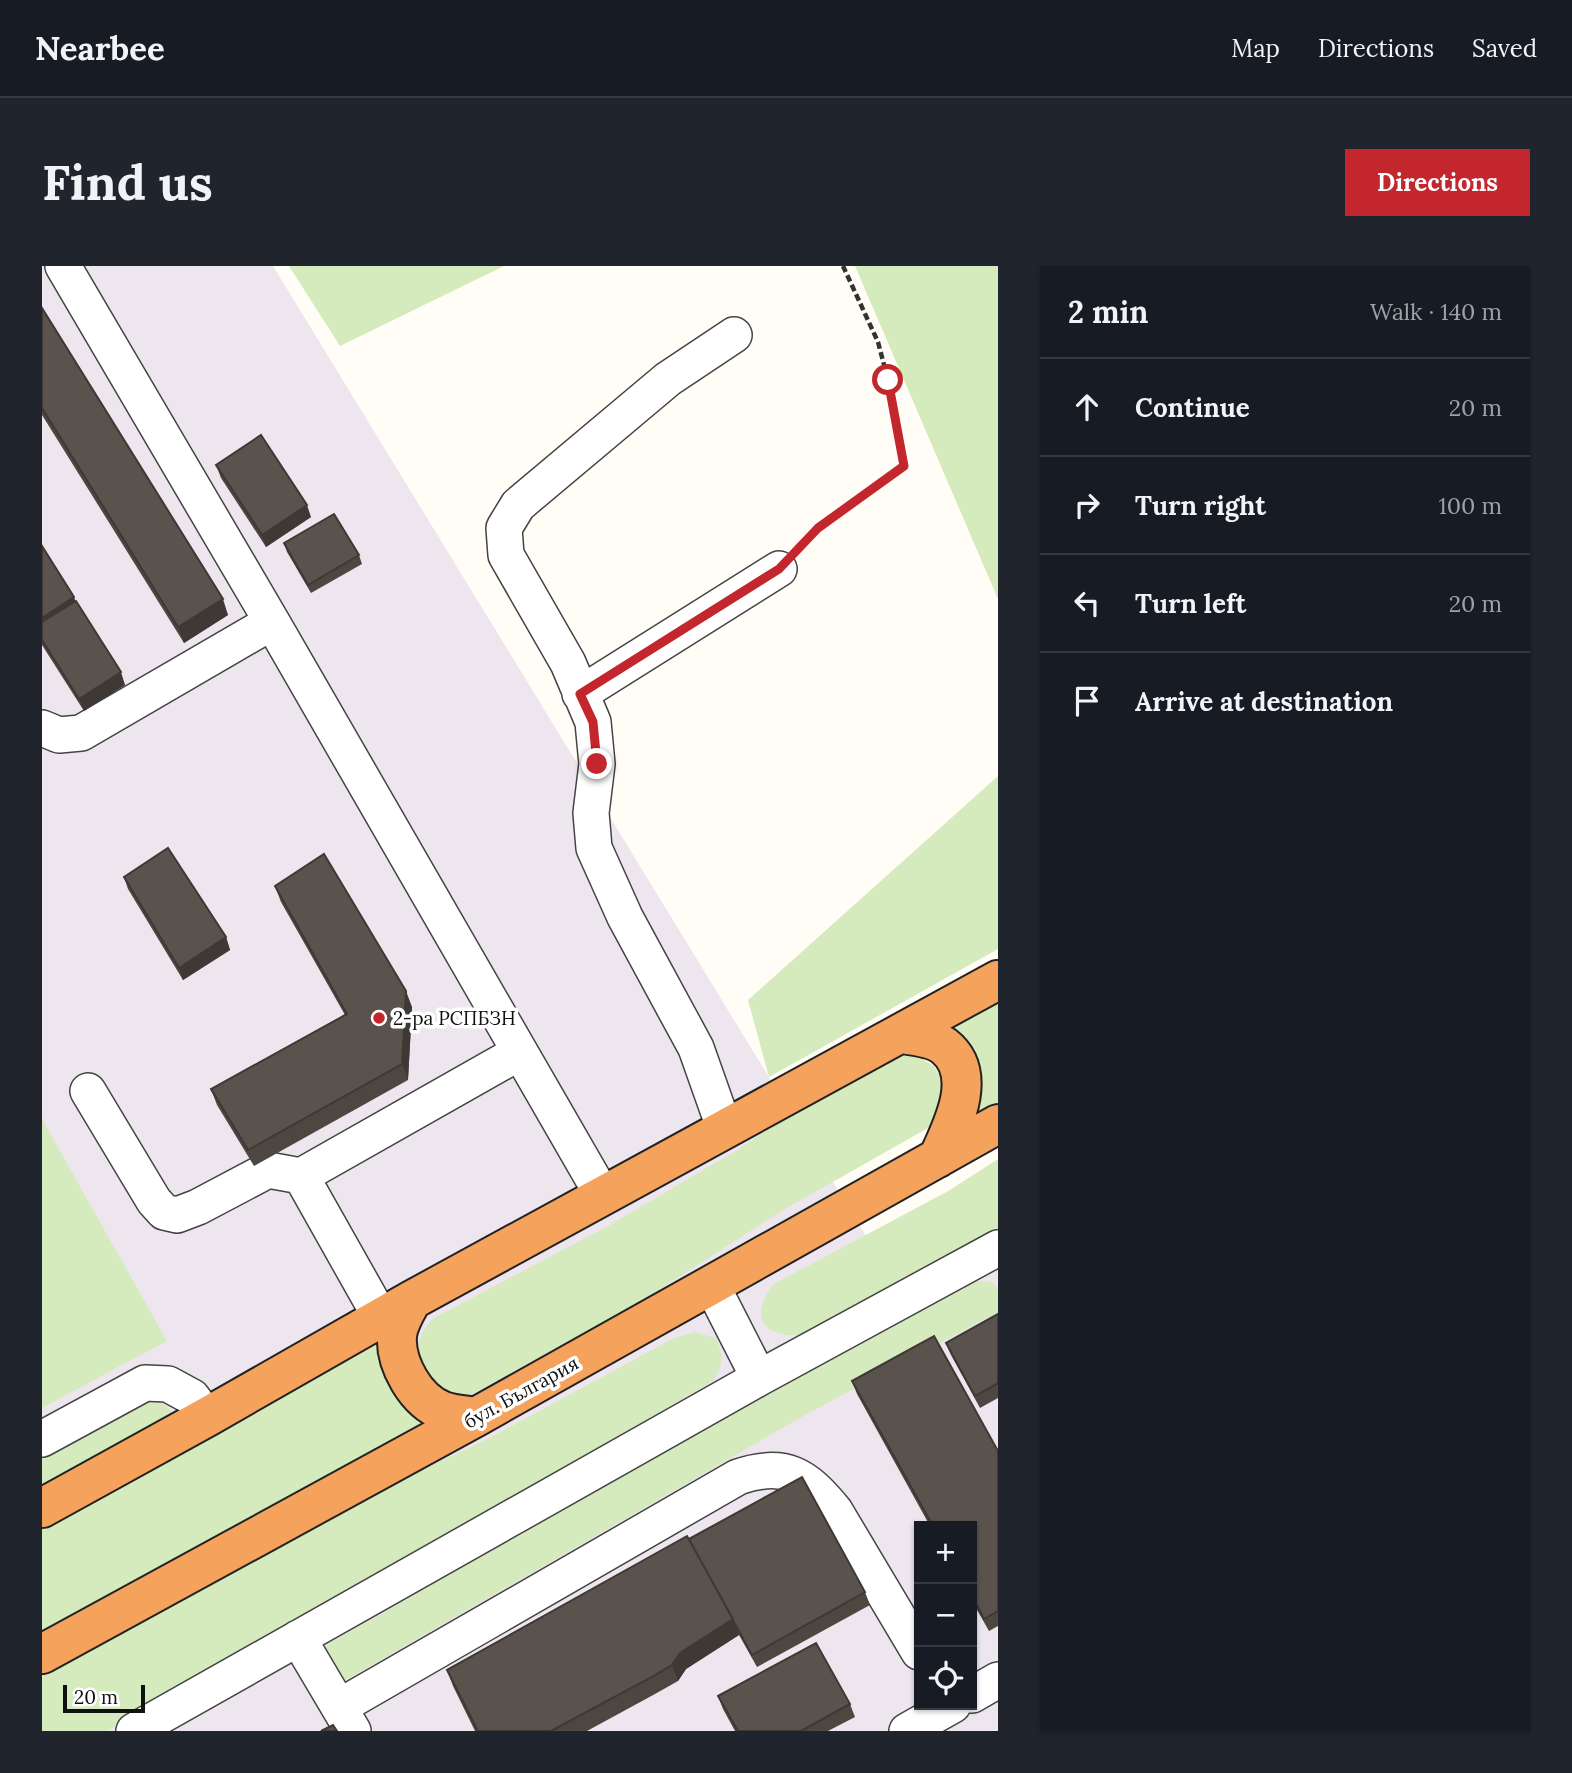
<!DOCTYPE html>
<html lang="en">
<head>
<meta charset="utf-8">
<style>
	:root { --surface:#171b24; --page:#20242c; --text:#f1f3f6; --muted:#9ea1a6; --line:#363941; --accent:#c4262e }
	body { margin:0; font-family:Lora,serif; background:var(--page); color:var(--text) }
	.controls { position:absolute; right:21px; bottom:21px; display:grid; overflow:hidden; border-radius:0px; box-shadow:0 2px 5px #0004 }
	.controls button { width:63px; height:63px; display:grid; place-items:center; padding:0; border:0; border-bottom:2px solid var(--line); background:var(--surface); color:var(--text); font:35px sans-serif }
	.scale { position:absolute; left:21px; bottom:18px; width:82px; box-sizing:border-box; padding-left:7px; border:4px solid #111; border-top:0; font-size:19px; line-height:24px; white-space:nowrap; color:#111; -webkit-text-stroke:5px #fff; paint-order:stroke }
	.stop { position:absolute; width:21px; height:21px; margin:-16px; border:5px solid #c4262e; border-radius:50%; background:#fff }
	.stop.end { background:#c4262e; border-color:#fff; box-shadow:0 2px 7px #0008 }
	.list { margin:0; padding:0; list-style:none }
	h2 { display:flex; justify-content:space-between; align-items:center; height:91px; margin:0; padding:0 28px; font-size:30px }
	h2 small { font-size:23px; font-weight:400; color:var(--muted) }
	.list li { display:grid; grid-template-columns:46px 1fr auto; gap:21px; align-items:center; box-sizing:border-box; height:98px; padding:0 28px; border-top:2px solid var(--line) }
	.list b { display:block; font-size:26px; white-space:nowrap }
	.list em { font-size:23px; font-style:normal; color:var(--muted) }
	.icon { flex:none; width:38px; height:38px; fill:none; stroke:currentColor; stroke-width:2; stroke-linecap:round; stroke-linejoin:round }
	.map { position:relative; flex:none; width:956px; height:1465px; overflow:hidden; border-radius:0px }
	header { display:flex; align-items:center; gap:42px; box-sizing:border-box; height:98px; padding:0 35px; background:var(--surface); border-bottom:2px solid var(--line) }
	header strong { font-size:33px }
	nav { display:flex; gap:38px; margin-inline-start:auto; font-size:24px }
	.intro { display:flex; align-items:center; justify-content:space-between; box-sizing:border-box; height:168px; padding:0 42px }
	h1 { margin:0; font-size:49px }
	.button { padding:18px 32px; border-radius:0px; background:var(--accent); color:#fff; font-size:24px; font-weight:700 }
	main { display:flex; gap:42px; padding:0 42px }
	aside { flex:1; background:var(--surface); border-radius:0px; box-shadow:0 2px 5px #0004 }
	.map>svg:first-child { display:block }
	.industrial { fill:#eee6ef; fill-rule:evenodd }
	.green { fill:#d5ebbd }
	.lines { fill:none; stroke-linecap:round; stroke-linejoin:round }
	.minor-casing { stroke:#444; stroke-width:38 }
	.highway-casing { stroke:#222; stroke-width:42 }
	.path { stroke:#333; stroke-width:4.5; stroke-dasharray:7 3.5; stroke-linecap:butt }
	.minor { stroke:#fff; stroke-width:35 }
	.highway { stroke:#f5a25d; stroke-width:38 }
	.wall { fill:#4d4742 }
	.shaded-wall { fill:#3f3936 }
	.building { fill:#5a524d; stroke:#3f3936; stroke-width:2 }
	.route { stroke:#c4262e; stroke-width:9 }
	.poi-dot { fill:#c4262e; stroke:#fff; stroke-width:2.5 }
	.labels { text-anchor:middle; stroke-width:7; stroke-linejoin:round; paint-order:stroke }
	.poi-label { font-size:19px; fill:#111; stroke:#fff; text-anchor:start }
	.street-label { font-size:19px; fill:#111; stroke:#fff }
</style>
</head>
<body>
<header>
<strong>Nearbee</strong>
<nav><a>Map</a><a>Directions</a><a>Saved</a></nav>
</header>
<div class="intro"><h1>Find us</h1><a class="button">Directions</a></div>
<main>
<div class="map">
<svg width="956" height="1465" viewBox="0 0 956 1465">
	<rect width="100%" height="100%" fill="#fffdf5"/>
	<path class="industrial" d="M0,0H231L840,996L956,931V1465H0ZM877,1260H930V1439H877Z"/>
	<path class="green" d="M247,0H462L298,80Z
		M813,0H956V333Z
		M956,510V683L727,811L706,734Z
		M956,731V841L927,857L938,808L929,787L902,761Z
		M873,789L892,800L902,817L898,849L886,862L743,943L587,1043L428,1129C422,1129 416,1129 411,1128C387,1124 371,1095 378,1072C380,1065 386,1059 390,1053L564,961L692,886L813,806L851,790Z
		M0,853L125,1075L0,1142Z
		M956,893V967L764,1070C725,1070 705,1058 730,1019L908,924Z
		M929,1014L951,1016L956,1024V1046L763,1149L297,1418L276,1384L723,1127Z
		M652,1066L674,1072C682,1089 682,1099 671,1115L65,1465H0V1404L245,1270L453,1169L630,1073Z
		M322,1077L334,1079L343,1094L363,1137L381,1157L0,1367V1256Z
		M90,1133L118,1134L133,1149L0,1222V1181Z"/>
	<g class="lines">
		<defs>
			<path id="minor" d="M21,0L230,356L561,930
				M538,428L737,303
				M0,462L17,469L39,467L230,356
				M46,825L112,935L122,946L135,949L156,941L226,904L259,910
				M683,864L654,782L583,651L552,582L549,547L555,498L551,456L526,397L464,289L462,262L476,239L626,113L692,69
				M670,1020L717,1112
				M339,1052L259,910L478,786
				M0,1173L103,1117L126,1118L150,1131L165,1151
				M256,1372L311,1465
				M930,1429L956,1414
				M297,1441L696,1211C743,1195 764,1209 793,1245L877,1386
				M92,1465L717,1112L956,982
				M865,1465L911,1439"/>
			<path id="highway" d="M859,768C873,770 890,771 902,780C938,808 910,861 896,892
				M370,1034C364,1045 356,1057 355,1070C353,1098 374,1135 401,1145C411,1149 423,1149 434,1151
				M0,1242L165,1151L370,1034L956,714
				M0,1388L434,1151L956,858"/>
		</defs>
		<use href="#minor" class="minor-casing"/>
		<use href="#highway" class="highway-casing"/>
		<path class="path" d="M758,281L776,262L862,200L846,114L836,76L801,0"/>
		<use href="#minor" class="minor"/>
		<use href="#highway" class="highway"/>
	</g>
	<path class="wall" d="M0,42L186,349L142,377L0,149Z
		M174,199L269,251L224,281L179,212Z
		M242,277L317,289L320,298L269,327L245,286Z
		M0,280L83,419L42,445L0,379Z
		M82,611L184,671L188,684L141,714L86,623Z
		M233,620L370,741L366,814L212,900L175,839L169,823L303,749L239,636Z
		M956,1048V1132L938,1142L909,1089L904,1077Z
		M810,1115L956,1185V1360L947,1365L930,1335V1260H888L815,1128Z
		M647,1273L823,1326L828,1339L715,1401L697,1369L644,1403L636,1415L613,1428L545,1465H433L411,1420L405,1404Z
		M676,1430L808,1438L813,1451L786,1465H693L681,1443Z"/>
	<path class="shaded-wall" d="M265,239L269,251L224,281L220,269Z
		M32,331L38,347L0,372V352Z
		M181,333L186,349L142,377L136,361Z
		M79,406L83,419L42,445L37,433Z
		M184,671L188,684L141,714L137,702Z
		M364,725L370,741L366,814L360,798Z
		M691,1353L697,1369L644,1403L636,1415L630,1399L638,1387Z"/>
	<path class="building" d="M0,42L181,333L136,361L0,142Z
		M219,169L265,239L220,269L174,199Z
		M292,248L317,289L266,319L242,277Z
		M0,280L32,331L0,352Z
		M34,335L79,406L37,433L0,374V356Z
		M126,582L184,671L137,702L82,611Z
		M282,588L364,725L360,798L206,884L169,823L305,748L233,620Z
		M956,1048V1117L933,1130L904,1077Z
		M892,1070L956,1185V1345L942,1353L930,1330V1260H891L810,1115Z
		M760,1211L823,1326L710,1389L647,1273Z
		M645,1270L691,1353L638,1387L630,1399L608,1412L509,1465H436L405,1404Z
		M774,1377L808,1438L759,1465H696L676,1430Z
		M291,1459L295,1465H279Z"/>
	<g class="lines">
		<path class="route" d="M555,498L551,456L538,428L737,303L776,262L862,200L846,114"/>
	</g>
	<circle class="poi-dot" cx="337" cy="752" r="7"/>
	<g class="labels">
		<g class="poi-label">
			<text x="351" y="759">2-ра РСПБЗН</text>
		</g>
		<g class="street-label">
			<text transform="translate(479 1126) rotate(-29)" y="7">бул. България</text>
		</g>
	</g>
</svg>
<div class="controls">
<button>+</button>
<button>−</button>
<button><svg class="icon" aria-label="locate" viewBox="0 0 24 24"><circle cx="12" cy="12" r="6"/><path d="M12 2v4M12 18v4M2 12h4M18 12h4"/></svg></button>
</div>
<div class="scale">20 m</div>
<div class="stop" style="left:846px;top:114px"></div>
<div class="stop end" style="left:555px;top:498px"></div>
</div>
<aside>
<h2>2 min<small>Walk · 140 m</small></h2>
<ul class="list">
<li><svg class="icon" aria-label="ahead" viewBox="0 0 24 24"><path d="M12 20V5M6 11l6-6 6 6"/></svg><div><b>Continue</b></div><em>20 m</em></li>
<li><svg class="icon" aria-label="right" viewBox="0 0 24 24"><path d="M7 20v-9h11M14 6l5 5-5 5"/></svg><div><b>Turn right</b></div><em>100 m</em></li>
<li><svg class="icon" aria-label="left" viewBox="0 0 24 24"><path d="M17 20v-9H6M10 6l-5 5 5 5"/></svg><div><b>Turn left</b></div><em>20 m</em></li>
<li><svg class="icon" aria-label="arrive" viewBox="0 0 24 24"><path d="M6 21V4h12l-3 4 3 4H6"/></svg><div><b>Arrive at destination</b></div></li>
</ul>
</aside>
</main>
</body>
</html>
